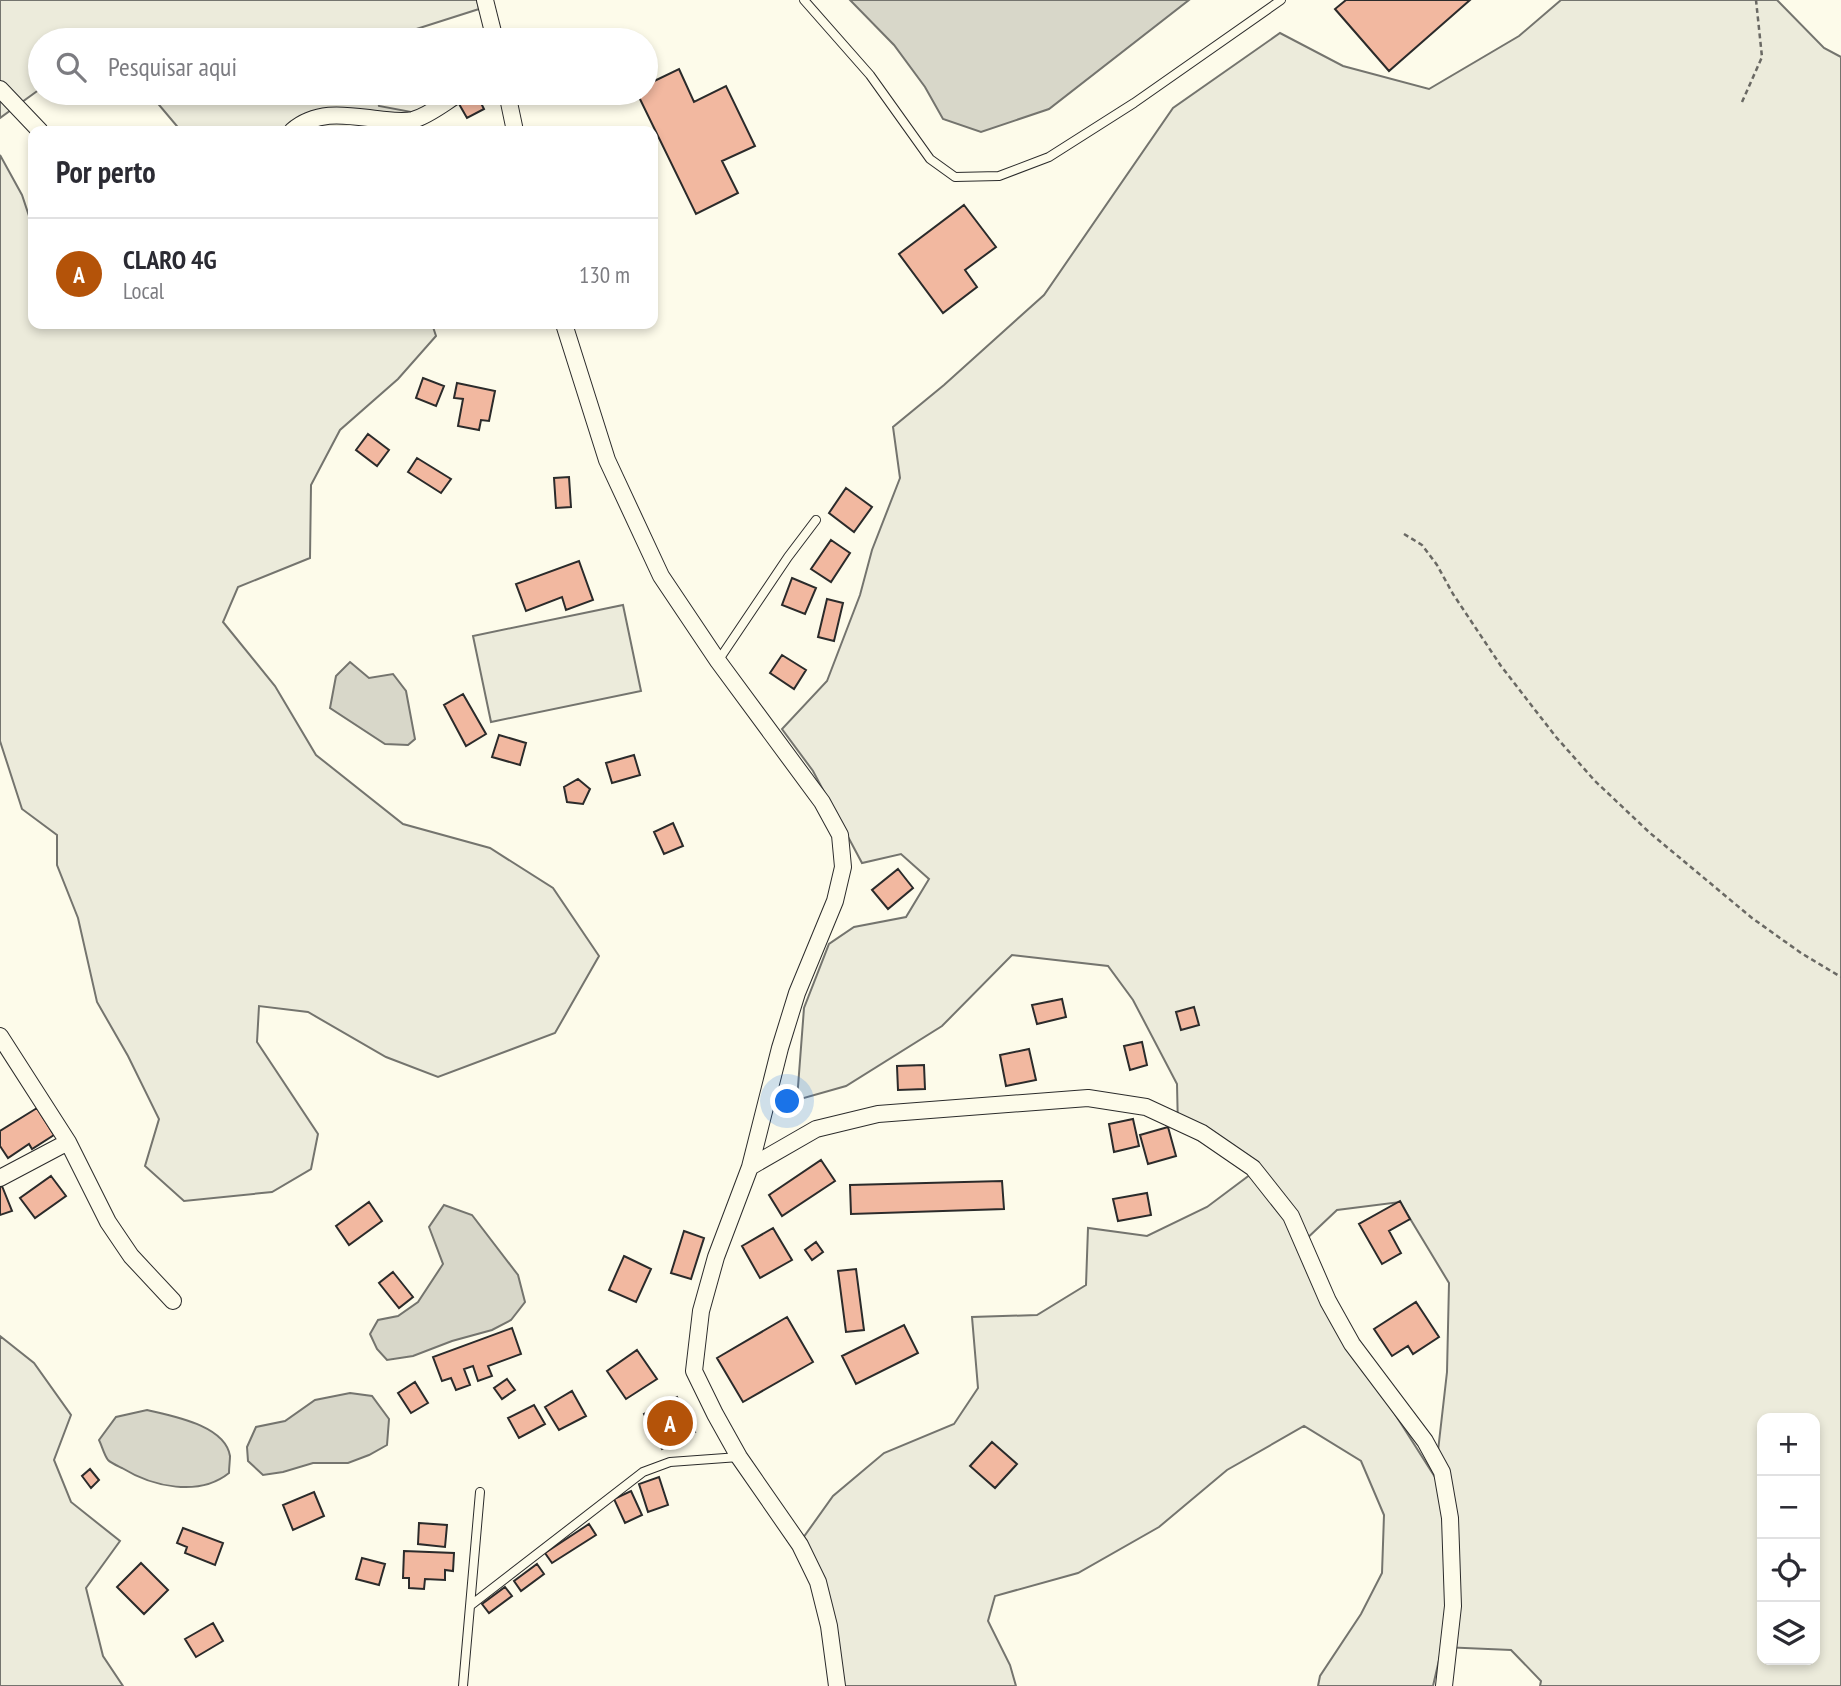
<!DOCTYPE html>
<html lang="pt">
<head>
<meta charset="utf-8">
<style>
	:root { --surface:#fff; --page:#f2f2f3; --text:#2b2b33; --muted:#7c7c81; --line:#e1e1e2; --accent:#b45309 }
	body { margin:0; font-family:"PT Sans Narrow",sans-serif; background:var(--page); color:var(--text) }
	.controls { position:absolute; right:21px; bottom:21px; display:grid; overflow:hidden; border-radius:14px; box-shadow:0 4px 10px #0003 }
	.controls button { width:63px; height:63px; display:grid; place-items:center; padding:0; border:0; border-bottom:2px solid var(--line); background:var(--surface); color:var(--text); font:35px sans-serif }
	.you { position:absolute; left:788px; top:1102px; width:24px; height:24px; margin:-18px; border:5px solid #fff; border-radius:50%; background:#1a73e8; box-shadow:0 0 0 10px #1a73e833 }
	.badge { display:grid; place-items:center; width:46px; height:46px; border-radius:50%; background:var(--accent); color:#fff; font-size:23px; font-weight:700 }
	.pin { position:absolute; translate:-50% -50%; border:4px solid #fff; box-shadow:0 2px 7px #0006 }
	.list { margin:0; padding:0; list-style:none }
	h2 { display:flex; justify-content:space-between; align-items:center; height:91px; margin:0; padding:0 28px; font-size:30px }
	h2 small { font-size:23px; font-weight:400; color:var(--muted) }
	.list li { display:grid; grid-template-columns:46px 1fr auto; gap:21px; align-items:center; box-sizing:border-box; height:112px; padding:0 28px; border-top:2px solid var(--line) }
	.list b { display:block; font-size:26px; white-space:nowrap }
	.list p { margin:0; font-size:23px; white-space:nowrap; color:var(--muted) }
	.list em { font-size:23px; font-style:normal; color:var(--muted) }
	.icon { flex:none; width:38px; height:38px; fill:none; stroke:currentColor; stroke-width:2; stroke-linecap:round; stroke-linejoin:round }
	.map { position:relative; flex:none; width:1841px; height:1686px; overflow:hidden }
	.search { position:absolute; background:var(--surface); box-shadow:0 4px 10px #0003; left:28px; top:28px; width:630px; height:77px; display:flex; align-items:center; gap:18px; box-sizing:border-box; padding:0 24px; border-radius:38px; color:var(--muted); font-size:26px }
	.panel { position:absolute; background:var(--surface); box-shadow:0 4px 10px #0003; left:28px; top:126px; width:630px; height:203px; border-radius:14px }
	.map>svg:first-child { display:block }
	.green { fill:#ecebdb; stroke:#74746e; stroke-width:2; fill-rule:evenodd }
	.water { fill:#d8d7c9; stroke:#74746e; stroke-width:2 }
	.building { fill:#f2b8a0; stroke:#2b2b2b; stroke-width:2 }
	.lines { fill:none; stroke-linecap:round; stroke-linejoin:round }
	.service-casing { stroke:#2b2b2b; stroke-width:10 }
	.minor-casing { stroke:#2b2b2b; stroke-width:18 }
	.path { stroke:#6a6964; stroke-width:2.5; stroke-dasharray:5 3.5; stroke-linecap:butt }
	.service { stroke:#fdfbea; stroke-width:8 }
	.minor { stroke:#fdfbea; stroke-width:16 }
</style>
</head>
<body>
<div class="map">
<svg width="1841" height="1686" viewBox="0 0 1841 1686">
	<rect width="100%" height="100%" fill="#fdfbea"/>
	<path class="green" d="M0,0H477L479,9L382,40H40V89L0,118Z
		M1561,0H1777L1824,48L1841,57V1686H1540L1541,1681L1511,1650L1442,1647L1433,1686H1318L1320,1676L1361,1614L1382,1573L1384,1515L1361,1461L1304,1426L1227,1470L1159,1527L1078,1573L995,1596L988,1621L1010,1665L1016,1686H843L803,1538L833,1496L884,1453L954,1424L978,1388L972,1317L1037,1315L1086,1285L1088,1228L1147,1236L1207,1207L1251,1174L1222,1153L1178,1129L1177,1084L1133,1000L1108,966L1012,955L942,1026L846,1086L797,1100L804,1008L829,944L854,927L906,917L929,879L901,854L862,863L813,771L782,729L827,681L860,595L872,550L900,478L893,427L944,385L1044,295L1173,108L1280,33L1343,66L1429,89L1519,36ZM1400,1202L1449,1283L1447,1372L1435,1477L1386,1400L1301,1244L1337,1210ZM1762,1418H1815V1660H1762Z
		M149,93H376L379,106L417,113L421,131H181Z
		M0,155L22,195L33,228V324H432L436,336L398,379L340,430L311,485L310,558L238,587L223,622L275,686L316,755L403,824L490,848L553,888L599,956L555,1033L438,1077L386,1057L308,1012L259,1006L257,1042L318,1134L311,1169L272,1192L184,1201L145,1166L159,1119L128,1056L97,1002L78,918L57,865V835L22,809L0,741Z
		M623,605L641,691L491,722L473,636Z
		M0,1336L34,1363L71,1415L54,1460L71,1502L120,1541L86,1588L103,1656L123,1686H0Z"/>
	<path class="water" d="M850,0H1189L1049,109L981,132L943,119L925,87L894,45Z
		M350,662L369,678L393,674L406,691L415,739L408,745L385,744L330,708L336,676Z
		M444,1205L472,1215L518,1275L525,1302L511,1320L492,1330L452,1341L413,1356L387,1360L377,1349L370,1334L378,1320L398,1316L418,1302L443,1264L429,1227Z
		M350,1393L372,1396L389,1419L387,1445L369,1455L348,1463H313L283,1472L263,1475L248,1461L247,1447L256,1427L285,1421L315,1400Z
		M147,1410C172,1416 225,1425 230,1456C230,1461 229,1467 229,1473C199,1497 153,1487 122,1468C118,1466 111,1463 108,1460C104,1455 102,1446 99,1440L116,1417Z"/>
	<path class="building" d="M1346,0H1470L1389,71L1335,9Z
		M679,69L694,102L726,86L755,146L722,161L738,193L696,214L637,93H646V85Z
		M464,93H476L484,109L467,118L455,97Z
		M964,205L996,247L965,270L977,287L943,313L899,254Z
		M423,378L444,386L436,406L416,398Z
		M457,383L495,391L489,421L481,420L479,430L458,426L463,399L454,398Z
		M368,434L389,450L377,466L356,450Z
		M417,458L451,479L441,493L408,472Z
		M569,477L571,507L556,508L554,478Z
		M846,488L872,507L854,532L829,513Z
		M831,540L850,553L831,582L811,569Z
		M579,561L593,600L566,610L562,597L526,611L516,584Z
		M792,578L816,588L805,614L782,605Z
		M827,599L843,603L834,641L818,637Z
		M782,655L806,670L794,689L770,673Z
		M463,694L486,734L466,746L444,705Z
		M499,735L526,743L520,765L492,757Z
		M634,755L640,775L612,783L606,763Z
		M578,779L590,789L583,804L567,802L564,787Z
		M673,823L683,846L664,854L654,832Z
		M898,869L913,888L888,909L872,890Z
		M1062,999L1066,1017L1037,1024L1032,1005Z
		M1194,1007L1199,1025L1181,1030L1176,1012Z
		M1142,1042L1147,1065L1130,1070L1124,1046Z
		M1029,1049L1036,1080L1006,1086L1000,1055Z
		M924,1065L925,1089L898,1090L897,1066Z
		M37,1108L54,1135L32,1149L29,1144L8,1158L0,1146V1131Z
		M1133,1119L1139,1146L1114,1152L1109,1124Z
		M1168,1127L1176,1156L1148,1164L1140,1135Z
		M821,1160L835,1181L782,1216L769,1195Z
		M51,1176L66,1196L35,1218L20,1198Z
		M1002,1181L1004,1209L851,1214L850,1185Z
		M2,1186L12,1211L0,1215V1187Z
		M1147,1193L1151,1215L1118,1221L1113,1199Z
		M1400,1201L1410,1219L1389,1231L1401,1253L1382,1264L1359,1224Z
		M369,1202L382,1221L349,1245L336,1226Z
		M773,1228L792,1260L760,1278L742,1246Z
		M684,1231L704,1238L691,1279L671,1273Z
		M816,1242L823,1252L812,1260L805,1250Z
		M624,1256L651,1269L636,1302L609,1290Z
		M856,1269L864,1330L846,1332L838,1271Z
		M393,1272L413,1297L399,1308L379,1283Z
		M1416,1302L1439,1337L1413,1354L1408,1346L1392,1356L1374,1329Z
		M787,1317L813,1362L743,1402L717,1358Z
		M904,1325L918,1353L856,1384L842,1356Z
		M512,1328L521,1354L488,1366L492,1376L478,1381L473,1366L464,1369L470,1385L456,1390L451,1378L442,1381L433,1357Z
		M637,1350L657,1379L626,1399L607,1371Z
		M507,1379L515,1390L502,1399L494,1388Z
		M415,1382L428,1403L411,1413L398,1393Z
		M572,1391L586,1416L559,1430L545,1407Z
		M677,1397L695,1432L662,1449L644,1414Z
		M534,1405L545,1424L519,1438L508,1418Z
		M992,1442L1017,1464L995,1488L970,1466Z
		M90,1469L99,1480L91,1488L82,1476Z
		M659,1477L668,1505L648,1512L639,1484Z
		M631,1491L642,1515L625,1523L614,1499Z
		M314,1492L324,1516L293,1530L283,1505Z
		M419,1523L447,1525L445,1547L418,1544Z
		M589,1524L596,1535L552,1563L545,1553Z
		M183,1528L223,1543L215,1565L185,1553L187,1547L177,1543Z
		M404,1551L454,1553L453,1571L445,1570V1580L425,1579L424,1589L409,1588V1578H403Z
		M362,1558L385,1564L379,1585L356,1579Z
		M141,1563L168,1590L144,1614L117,1587Z
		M537,1564L544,1574L521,1591L514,1581Z
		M505,1587L512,1596L489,1613L482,1604Z
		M213,1623L223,1641L196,1657L185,1639Z"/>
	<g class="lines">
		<defs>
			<path id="service" d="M804,0L870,75L930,159L955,177L999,176L1049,157L1134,103L1281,0
				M718,661L788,557L816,520
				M471,1605L643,1472L670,1462L739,1457
				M463,1686L480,1492"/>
			<path id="minor" d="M485,0L495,40
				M0,89L40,131
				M507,93L515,131
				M292,131C320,107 353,117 386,120C395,121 404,122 413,120C430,115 445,102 460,93
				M564,324L607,460L661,576L718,661L822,802L840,835L843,867L835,901L797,993L780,1048L750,1167L716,1257L701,1311L694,1371L715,1414L739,1457L800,1545L818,1582L829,1626L837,1686
				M0,1036L68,1142L108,1222L131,1256L173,1301
				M750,1167L816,1129L878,1114L1088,1098L1146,1107L1202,1133L1253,1168L1291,1216L1328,1301L1352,1344L1425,1441L1442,1472L1450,1518L1453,1606L1444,1686
				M0,1178L68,1142"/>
		</defs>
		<use href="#service" class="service-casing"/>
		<use href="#minor" class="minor-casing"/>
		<path class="path" d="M1742,102L1762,57L1756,0
			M1404,534L1422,545L1437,565L1453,594L1501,666L1556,737L1595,781L1650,833L1752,918L1801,953L1841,977"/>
		<use href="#service" class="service"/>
		<use href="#minor" class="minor"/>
	</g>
</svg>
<div class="controls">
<button>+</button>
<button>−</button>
<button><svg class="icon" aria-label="locate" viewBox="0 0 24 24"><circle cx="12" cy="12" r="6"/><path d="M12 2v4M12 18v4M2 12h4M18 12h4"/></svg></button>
<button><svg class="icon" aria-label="layers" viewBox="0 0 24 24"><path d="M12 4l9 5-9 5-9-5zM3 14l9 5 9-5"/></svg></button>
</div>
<div class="you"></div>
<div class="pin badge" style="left:670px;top:1423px">A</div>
<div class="search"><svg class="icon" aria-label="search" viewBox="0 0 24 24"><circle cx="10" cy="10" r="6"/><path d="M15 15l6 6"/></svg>Pesquisar aqui</div>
<section class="panel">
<h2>Por perto<small></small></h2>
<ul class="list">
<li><span class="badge">A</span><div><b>CLARO 4G</b><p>Local</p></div><em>130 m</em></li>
</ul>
</section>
</div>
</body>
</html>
